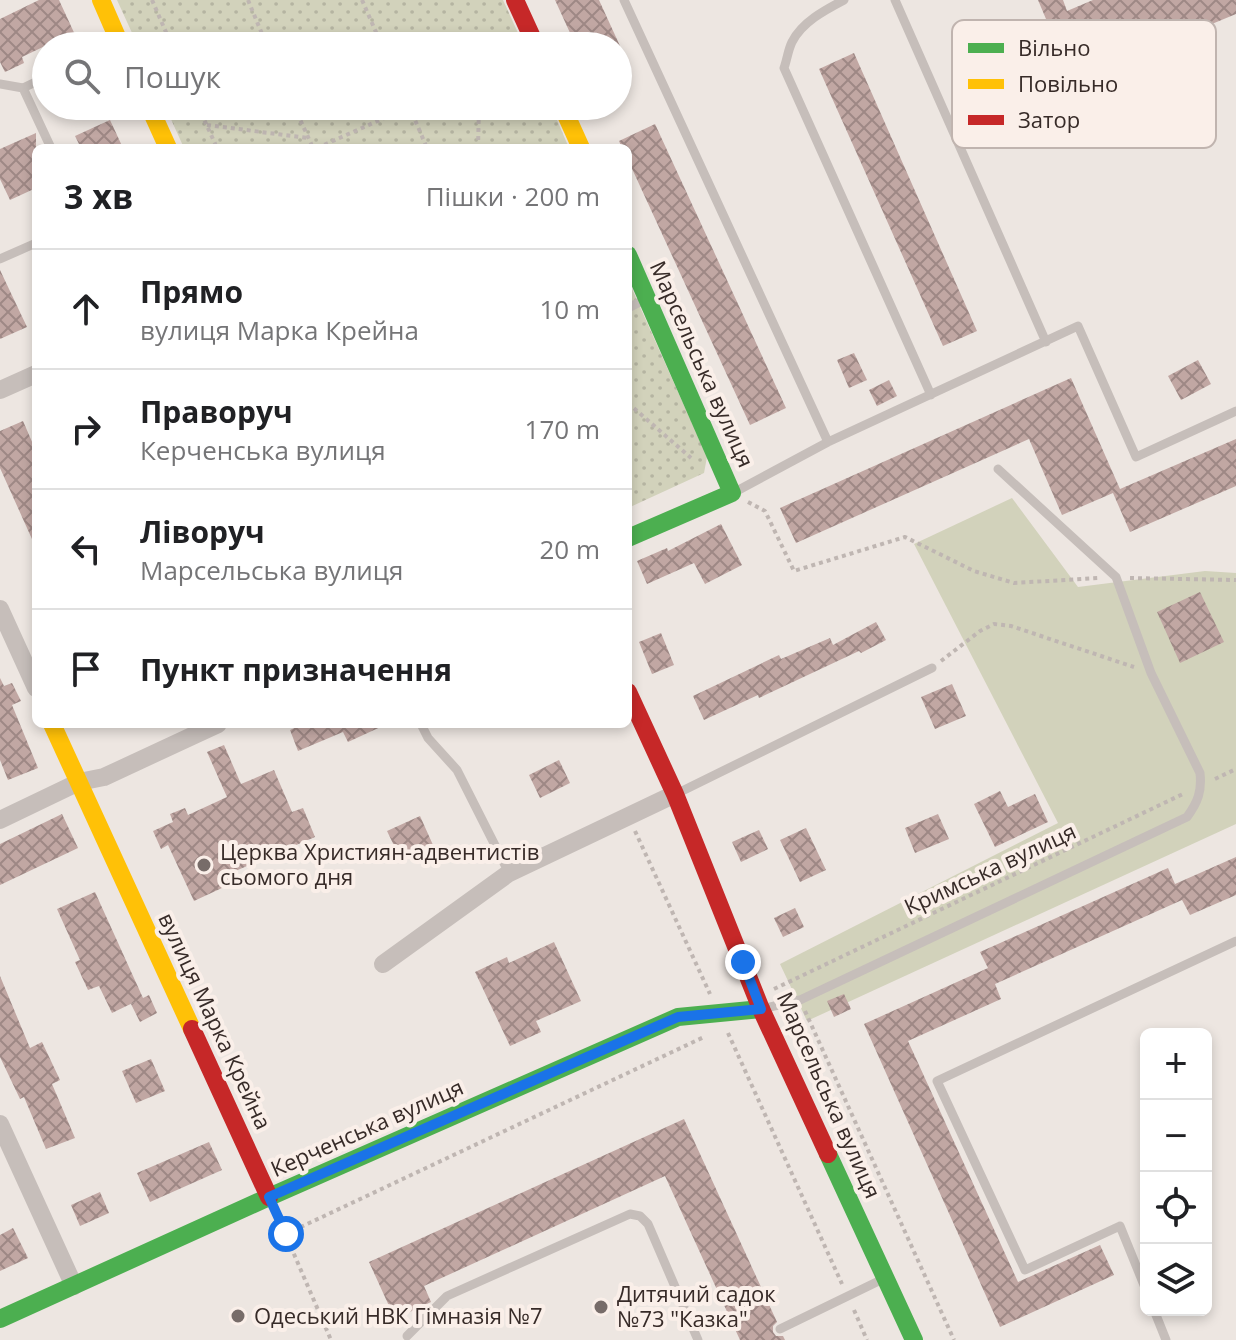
<!DOCTYPE html>
<html lang="uk">
<head>
<meta charset="utf-8">
<style>
	:root { --surface:#fff; --page:#f6f6f6; --text:#202124; --muted:#757577; --line:#e0e0e0 }
	body { margin:0; font-family:"Open Sans",sans-serif; background:var(--page); color:var(--text) }
	.controls { position:absolute; right:24px; bottom:24px; display:grid; overflow:hidden; border-radius:12px; box-shadow:0 4px 12px #0003 }
	.controls button { width:72px; height:72px; display:grid; place-items:center; padding:0; border:0; border-bottom:2px solid var(--line); background:var(--surface); color:var(--text); font:40px sans-serif }
	.stop { position:absolute; width:24px; height:24px; margin:-18px; border:6px solid #1a73e8; border-radius:50%; background:#fff }
	.stop.end { background:#1a73e8; border-color:#fff; box-shadow:0 2px 8px #0008 }
	.list { margin:0; padding:0; list-style:none }
	h2 { display:flex; justify-content:space-between; align-items:center; height:104px; margin:0; padding:0 32px; font-size:34px }
	h2 small { font-size:26px; font-weight:400; color:var(--muted) }
	.list li { display:grid; grid-template-columns:52px 1fr auto; gap:24px; align-items:center; box-sizing:border-box; height:120px; padding:0 32px; border-top:2px solid var(--line) }
	.list b { display:block; font-size:30px; white-space:nowrap }
	.list p { margin:0; font-size:26px; white-space:nowrap; color:var(--muted) }
	.list em { font-size:26px; font-style:normal; color:var(--muted) }
	.icon { flex:none; width:44px; height:44px; fill:none; stroke:currentColor; stroke-width:2; stroke-linecap:round; stroke-linejoin:round }
	.map { position:relative; flex:none; width:1236px; height:1340px; overflow:hidden }
	.search { position:absolute; background:var(--surface); box-shadow:0 4px 12px #0003; left:32px; top:32px; width:600px; height:88px; display:flex; align-items:center; gap:20px; box-sizing:border-box; padding:0 28px; border-radius:44px; color:var(--muted); font-size:30px }
	.panel { position:absolute; background:var(--surface); box-shadow:0 4px 12px #0003; left:32px; top:144px; width:600px; height:584px; border-radius:12px }
	.map>svg:first-child { display:block }
	.grass { fill:#d2d2bb }
	.park { fill:url(#park-dots) }
	.building { fill:url(#building-cross-hatch) }
	.lines { fill:none; stroke-linecap:round; stroke-linejoin:round }
	.path { stroke:#bfb6b2; stroke-width:4; stroke-dasharray:4 4; stroke-linecap:butt }
	.lane { stroke:#c6beba; stroke-width:9 }
	.street { stroke:#c6beba; stroke-width:18 }
	.fast { stroke:#4caf50; stroke-width:18 }
	.slow { stroke:#ffc107; stroke-width:18 }
	.jam { stroke:#c62828; stroke-width:18 }
	.route { stroke:#1a73e8; stroke-width:10 }
	.poi-dot { fill:#776c69; stroke:#faefe9; stroke-width:3 }
	.labels { text-anchor:middle; stroke-width:8; stroke-linejoin:round; paint-order:stroke }
	.street-label { font-size:22px; fill:#372b28; stroke:#faefe9 }
	.poi-label { font-size:22px; fill:#372b28; stroke:#faefe9; text-anchor:start }
	.key { fill:#faefe9; stroke:#c0b4af; stroke-width:2 }
	.key-label { font-size:22px; fill:#372b28 }
</style>
</head>
<body>
<div class="map">
<svg width="1236" height="1340" viewBox="0 0 1236 1340">
	<defs>
		<pattern id="park-dots" width="8" height="8" patternUnits="userSpaceOnUse" patternTransform="scale(2)"><rect width="8" height="8" fill="#d2d2bb"/><path d="M2 2h.1M6 6h.1" fill="none" stroke="#b5b4a1" stroke-width="1.8" stroke-linecap="round"/></pattern>
		<pattern id="building-cross-hatch" width="8" height="8" patternUnits="userSpaceOnUse" patternTransform="scale(2)"><rect width="8" height="8" fill="#c1a7a3"/><path d="M0 0l8 8M0 8l8-8" fill="none" stroke="#9e8885"/></pattern>
	</defs>
	<rect width="100%" height="100%" fill="#ede6e1"/>
	<path class="grass" d="M1012,498L1078,587L1205,571L1236,573V824L807,1021L780,964L1058,823L914,544Z"/>
	<path class="park" d="M117,0H503L524,46H138Z
		M165,106H551L569,148H184Z
		M628,280L707,457L704,473L628,508Z"/>
	<path class="building" d="M39,0H59L77,39L62,46H45L22,57L24,63L5,72L0,62V19Z
		M555,0H599L620,46H576Z
		M1038,0H1063L1067,11L1093,0H1236V14L1178,38L1177,35L1050,90L1032,47L1054,38Z
		M854,53L977,331L943,346L819,69Z
		M110,120L123,148H81L75,136Z
		M655,124L786,408L750,425L628,160V148H622L619,141Z
		M36,133V188L10,200L0,179V149Z
		M0,270L27,327L0,339Z
		M854,353L867,380L849,388L837,360Z
		M1198,360L1211,384L1181,400L1168,376Z
		M1071,378L1120,489L1236,439V486L1130,532L1113,493L1062,515L1029,439L796,543L780,508Z
		M889,380L897,396L877,406L869,390Z
		M23,421L36,451V548L0,468V431Z
		M721,524L742,565L705,584L694,563L647,584L637,561L667,548L668,551Z
		M1200,592L1224,642L1180,663L1157,612Z
		M876,622L886,640L861,653L859,651L759,698L758,695L704,720L693,696L779,655L781,659L830,638L833,645Z
		M661,633L674,665L652,674L639,642Z
		M0,678L4,686L12,683L21,701L12,705L38,768L8,780L0,760Z
		M952,684L966,716L935,729L921,697Z
		M303,724H387L348,742L343,732L298,751L290,730Z
		M224,745L241,784L274,770L292,812L303,808L315,837L233,872L237,881L194,901L168,845L161,849L153,831L173,822L170,814L185,808L188,815L227,797L207,752Z
		M559,760L570,783L540,798L529,775Z
		M1000,791L1008,807L1035,794L1048,822L995,847L974,804Z
		M62,814L78,848L0,885V844Z
		M938,814L949,839L915,853L905,828Z
		M420,816L433,845L401,860L387,831Z
		M806,828L826,870L800,882L780,840Z
		M759,830L768,849L741,862L732,842Z
		M1236,857V895L1190,915L1182,900L995,984L1001,999L908,1041L1018,1282L1100,1245L1114,1275L1000,1327L864,1024L988,968L980,952L1168,868L1175,884Z
		M95,892L143,998L112,1013L99,986L88,990L75,962L80,960L57,909Z
		M795,908L804,927L783,937L774,918Z
		M554,942L581,1001L536,1021L541,1032L510,1046L475,972L507,957L509,963Z
		M0,976L30,1048L42,1042L60,1080L52,1084L75,1138L46,1149L24,1097L20,1099L0,1057Z
		M844,994L851,1009L834,1017L827,1001Z
		M149,995L157,1013L140,1022L131,1004Z
		M151,1059L165,1091L136,1103L122,1071Z
		M684,1119L777,1322L773,1326V1332L776,1336H783L785,1340H740L665,1176L424,1286L431,1302L395,1319L369,1262Z
		M209,1142L222,1170L150,1202L137,1173Z
		M100,1192L109,1213L80,1226L71,1205Z
		M13,1228L28,1258L0,1271V1235Z"/>
	<g class="lines">
		<path class="path" d="M152,0L172,46
			M248,0L267,46
			M362,0L382,46
			M198,106L217,148
			M294,106L313,148
			M409,106L427,148
			M207,125L308,138
			M317,148L409,107
			M478,148L479,106
			M628,403L691,458
			M748,502L765,511L794,571L905,537L974,571L1014,583L1098,578
			M1130,578L1236,580
			M941,661L980,631L994,624L1011,626L1134,667
			M1215,779L1236,769
			M635,831L710,994
			M774,989L1185,793
			M805,1011L954,1340
			M728,1033L842,1284
			M278,1217L331,1340
			M286,1234L704,1037
			M854,1310L867,1340"/>
		<path class="lane" d="M624,0L828,442
			M844,0C825,10 802,22 792,42C788,50 787,60 784,68L931,395
			M895,0L1046,342
			M0,84L23,88L46,77
			M23,88L51,148
			M0,259L36,243
			M628,308L644,300
			M733,493L828,442L1078,326L1136,457L1236,411
			M421,724L428,738L457,770L509,873
			M678,793L932,668
			M761,1009L800,1000L1187,817C1198,802 1202,791 1200,773L1151,673L1116,577L998,469
			M1146,1290L1120,1226L1025,1270L937,1081L1236,941
			M1154,1310L1166,1340
			M780,1329L885,1278
			M407,1336L447,1296L630,1214L640,1216L648,1224L698,1340"/>
		<path class="street" d="M0,390L36,374
			M0,609L36,688
			M0,820L79,782L104,777L218,724
			M383,964L509,873L675,794
			M0,1124L74,1286"/>
		<path class="fast" d="M628,255L732,493L628,538
			M828,1154L914,1340
			M0,1319L269,1197L678,1017L761,1009"/>
		<path class="slow" d="M101,0L121,46
			M149,106L168,148
			M562,106L581,148
			M52,724L192,1029"/>
		<path class="jam" d="M515,0L536,46
			M628,692L675,794L761,1009L828,1154
			M192,1029L269,1197"/>
	</g>
	<g class="lines">
		<path class="route" d="M286,1234L269,1197L678,1017L761,1009L743,962"/>
	</g>
	<g class="poi-dot">
		<circle cx="204" cy="865" r="8"/>
		<circle cx="601" cy="1307" r="8"/>
		<circle cx="238" cy="1316" r="8"/>
	</g>
	<g class="labels">
		<g class="street-label">
			<text transform="translate(702 364) rotate(66)" y="8">Марсельська вулиця</text>
			<text transform="translate(990 869) rotate(-25)" y="8">Кримська вулиця</text>
			<text transform="translate(215 1021) rotate(65)" y="8">вулиця Марка Крейна</text>
			<text transform="translate(829 1095) rotate(66)" y="8">Марсельська вулиця</text>
			<text transform="translate(367 1128) rotate(-24)" y="8">Керченська вулиця</text>
		</g>
		<g class="poi-label">
			<text x="220" y="860">Церква Християн-адвентистів<tspan x="220" dy="25">сьомого дня</tspan></text>
			<text x="617" y="1302">Дитячий садок<tspan x="617" dy="25">№73 "Казка"</tspan></text>
			<text x="254" y="1324">Одеський НВК Гімназія №7</text>
		</g>
	</g>
	<rect x="952" y="20" width="264" height="128" rx="12" class="key"/>
	<rect x="968" y="43" width="36" height="10" fill="#4caf50"/>
	<rect x="968" y="79" width="36" height="10" fill="#ffc107"/>
	<rect x="968" y="115" width="36" height="10" fill="#c62828"/>
	<g class="key-label">
		<text x="1018" y="56">Вільно</text>
		<text x="1018" y="92">Повільно</text>
		<text x="1018" y="128">Затор</text>
	</g>
</svg>
<div class="controls">
<button>+</button>
<button>−</button>
<button><svg class="icon" aria-label="locate" viewBox="0 0 24 24"><circle cx="12" cy="12" r="6"/><path d="M12 2v4M12 18v4M2 12h4M18 12h4"/></svg></button>
<button><svg class="icon" aria-label="layers" viewBox="0 0 24 24"><path d="M12 4l9 5-9 5-9-5zM3 14l9 5 9-5"/></svg></button>
</div>
<div class="stop" style="left:286px;top:1234px"></div>
<div class="stop end" style="left:743px;top:962px"></div>
<div class="search"><svg class="icon" aria-label="search" viewBox="0 0 24 24"><circle cx="10" cy="10" r="6"/><path d="M15 15l6 6"/></svg>Пошук</div>
<section class="panel">
<h2>3 хв<small>Пішки · 200 m</small></h2>
<ul class="list">
<li><svg class="icon" aria-label="ahead" viewBox="0 0 24 24"><path d="M12 20V5M6 11l6-6 6 6"/></svg><div><b>Прямо</b><p>вулиця Марка Крейна</p></div><em>10 m</em></li>
<li><svg class="icon" aria-label="right" viewBox="0 0 24 24"><path d="M7 20v-9h11M14 6l5 5-5 5"/></svg><div><b>Праворуч</b><p>Керченська вулиця</p></div><em>170 m</em></li>
<li><svg class="icon" aria-label="left" viewBox="0 0 24 24"><path d="M17 20v-9H6M10 6l-5 5 5 5"/></svg><div><b>Ліворуч</b><p>Марсельська вулиця</p></div><em>20 m</em></li>
<li><svg class="icon" aria-label="arrive" viewBox="0 0 24 24"><path d="M6 21V4h12l-3 4 3 4H6"/></svg><div><b>Пункт призначення</b></div></li>
</ul>
</section>
</div>
</body>
</html>
